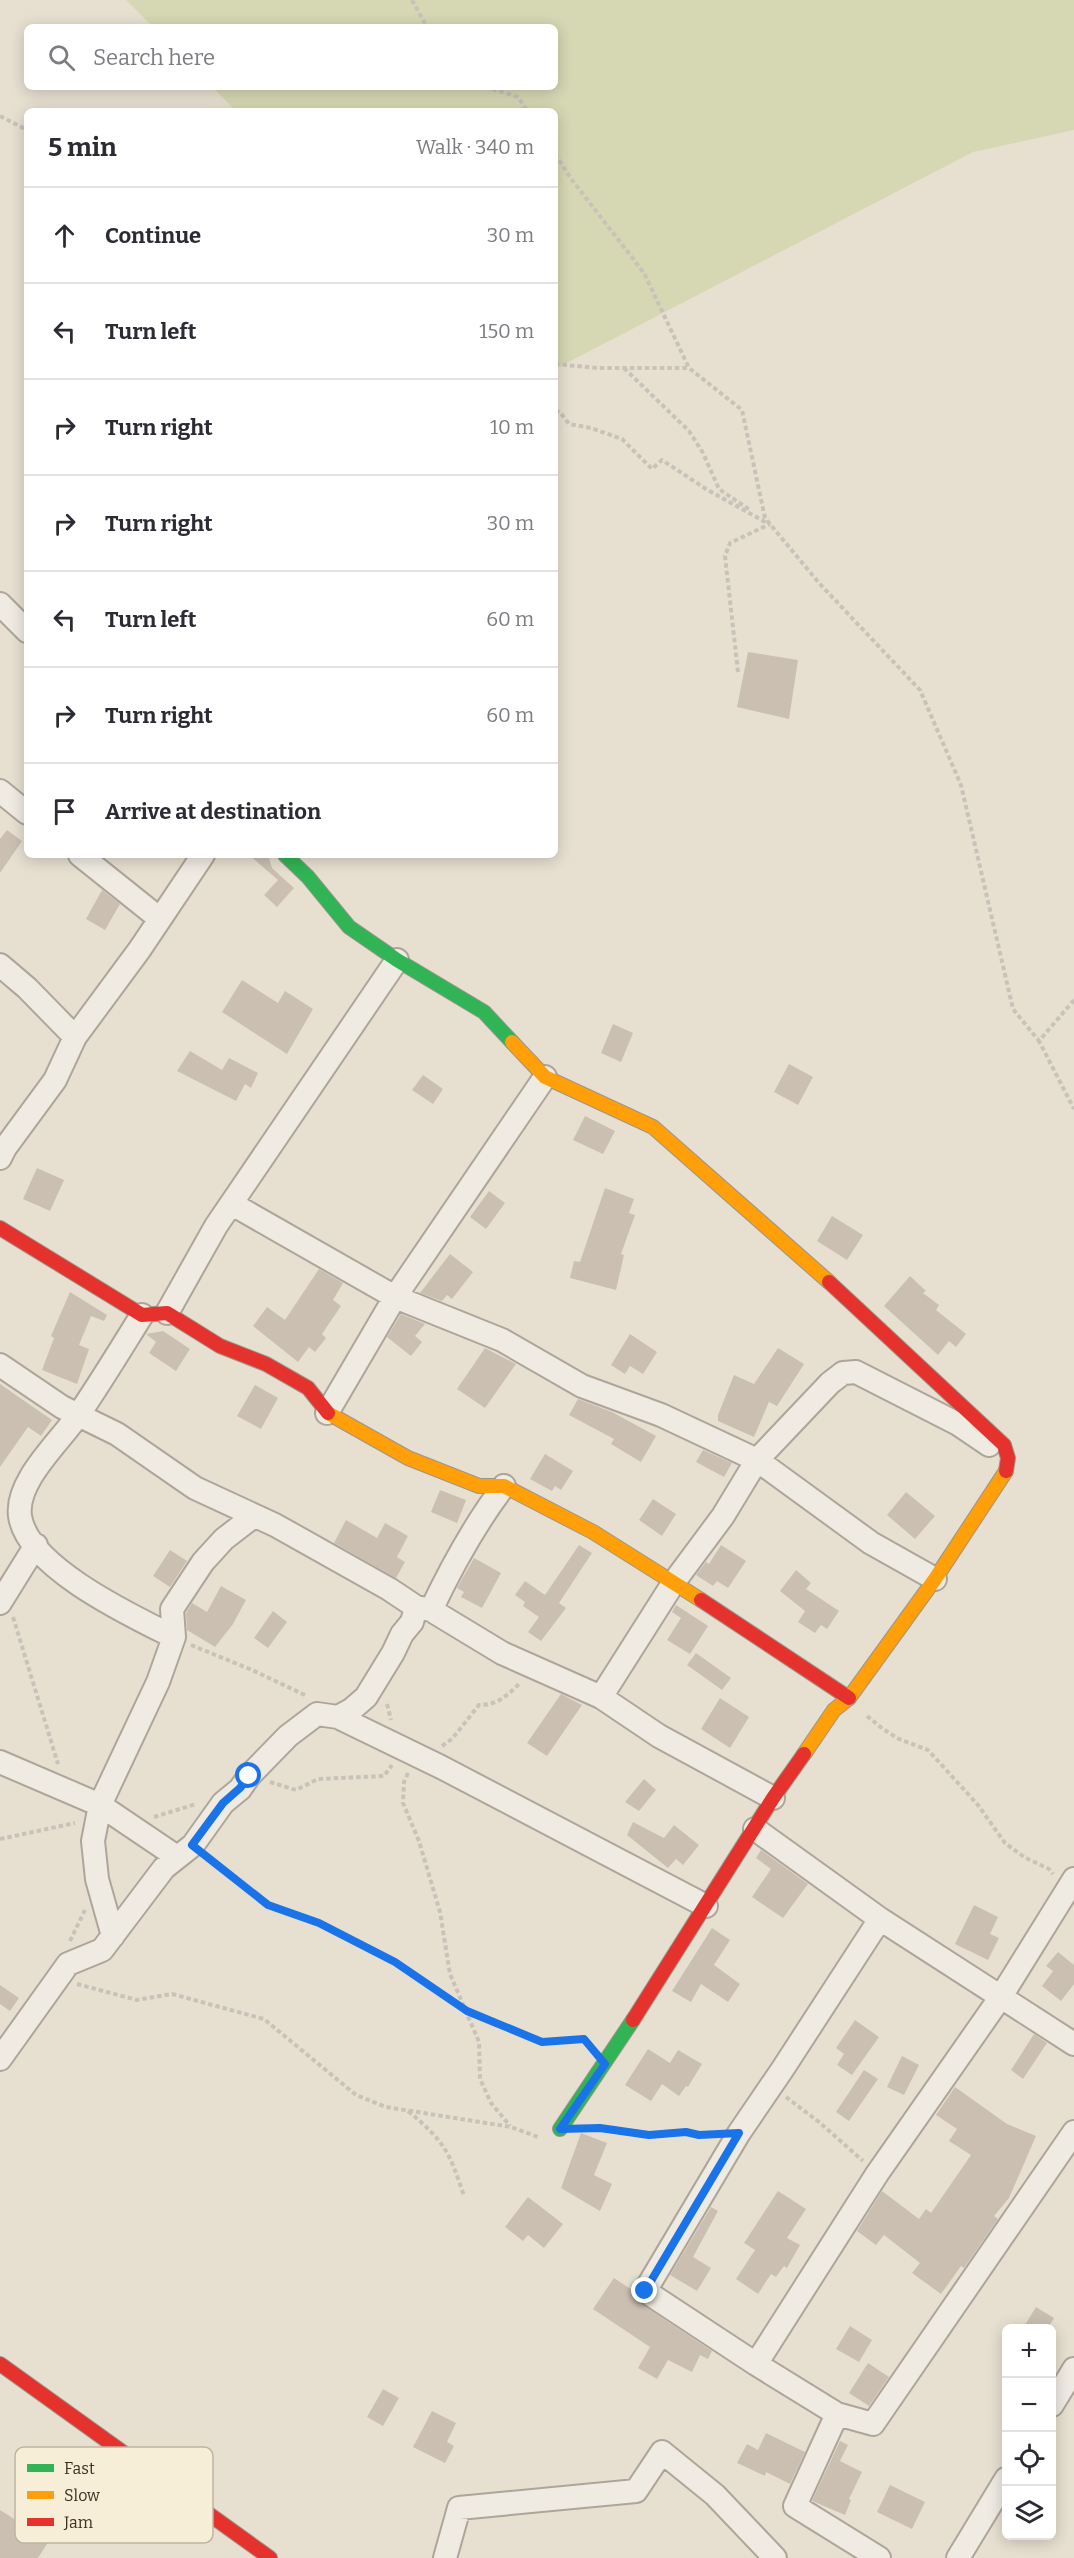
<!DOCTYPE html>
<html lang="en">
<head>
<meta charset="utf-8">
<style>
	:root { --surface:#fff; --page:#f2f2f3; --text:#2b2b33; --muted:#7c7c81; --line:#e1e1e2 }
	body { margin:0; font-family:Bitter,serif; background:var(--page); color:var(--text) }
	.controls { position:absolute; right:18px; bottom:18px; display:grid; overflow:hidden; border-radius:9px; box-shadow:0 3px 15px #0003 }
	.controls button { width:54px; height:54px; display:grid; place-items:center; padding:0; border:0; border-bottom:2px solid var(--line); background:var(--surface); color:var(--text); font:30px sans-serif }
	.stop { position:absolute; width:18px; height:18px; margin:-14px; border:4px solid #1a73e8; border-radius:50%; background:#fff }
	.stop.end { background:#1a73e8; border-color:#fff; box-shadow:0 2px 6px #0008 }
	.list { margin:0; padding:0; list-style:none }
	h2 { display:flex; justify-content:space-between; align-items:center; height:78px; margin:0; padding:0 24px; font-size:26px }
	h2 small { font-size:20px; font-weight:400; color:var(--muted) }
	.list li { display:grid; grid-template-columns:39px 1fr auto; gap:18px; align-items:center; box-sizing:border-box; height:96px; padding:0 24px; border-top:2px solid var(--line) }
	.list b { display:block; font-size:22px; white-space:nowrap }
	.list em { font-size:20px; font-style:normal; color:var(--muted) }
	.icon { flex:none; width:33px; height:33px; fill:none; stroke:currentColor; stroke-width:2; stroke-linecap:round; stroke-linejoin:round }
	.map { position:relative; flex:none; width:1074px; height:2558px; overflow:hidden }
	.search { position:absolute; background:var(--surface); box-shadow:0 3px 15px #0003; left:24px; top:24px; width:534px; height:66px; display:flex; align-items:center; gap:15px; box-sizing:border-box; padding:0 21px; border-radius:9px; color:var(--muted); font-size:22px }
	.panel { position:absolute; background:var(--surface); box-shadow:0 3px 15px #0003; left:24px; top:108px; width:534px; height:750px; border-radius:9px }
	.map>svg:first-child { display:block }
	.green { fill:#d6d7b3 }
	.building { fill:#cbbfb2 }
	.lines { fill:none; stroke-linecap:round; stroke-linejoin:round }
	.street-casing { stroke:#ada599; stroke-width:26 }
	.fast-casing { stroke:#9c958a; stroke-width:16 }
	.slow-casing { stroke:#9c958a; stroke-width:16 }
	.jam-casing { stroke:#9c958a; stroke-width:16 }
	.path { stroke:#c8c2b9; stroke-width:4; stroke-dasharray:4.5 3; stroke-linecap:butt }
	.street { stroke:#efebe3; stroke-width:22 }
	.fast { stroke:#30b455; stroke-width:14 }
	.slow { stroke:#ff9f0a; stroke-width:14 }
	.jam { stroke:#e5322d; stroke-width:14 }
	.route { stroke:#1a73e8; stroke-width:8 }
	.key { fill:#f7eed8; stroke:#bfb4a1; stroke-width:1.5 }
	.key-label { font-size:16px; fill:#3d2e20 }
</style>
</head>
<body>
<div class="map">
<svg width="1074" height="2558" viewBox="0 0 1074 2558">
	<rect width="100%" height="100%" fill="#e7e0d1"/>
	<path class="green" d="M126,0H1074V130L973,152L555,369V111H236L212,87H555V27H153Z"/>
	<path class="building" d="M748,652L798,660L789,719L737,707Z
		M7,830L22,841L0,873V839Z
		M249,855H268L272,868L294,888L277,907L264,895L278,880Z
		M102,890L120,904L105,930L86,919Z
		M242,980L278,1003L285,991L313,1009L287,1054L222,1012Z
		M613,1024L633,1033L621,1062L601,1053Z
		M190,1051L222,1070L229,1058L258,1073L251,1088L245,1084L236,1101L177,1071Z
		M789,1064L813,1077L798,1105L774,1092Z
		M423,1075L443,1089L433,1104L412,1090Z
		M585,1116L615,1131L603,1154L573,1140Z
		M37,1168L64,1180L50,1211L23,1199Z
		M605,1188L634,1199L629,1213L635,1215L621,1254L624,1255L616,1290L570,1278L574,1261L580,1262Z
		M489,1191L505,1203L486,1229L470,1217Z
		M832,1216L863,1235L847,1260L817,1241Z
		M450,1254L473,1272L452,1299L447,1295L442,1301L420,1293Z
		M319,1269L343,1283L333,1300L341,1306L322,1334L326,1338L315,1352L309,1347L298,1362L253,1326L267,1307L285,1320Z
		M910,1276L926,1291L923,1293L939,1305L936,1310L966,1334L956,1347L949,1341L938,1355L884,1306Z
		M70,1292L107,1315L104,1321L91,1316L79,1345L89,1349L77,1384L42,1370L54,1338L51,1336Z
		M401,1314L425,1324L415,1336L422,1342L411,1356L387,1337Z
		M163,1331L190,1349L176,1371L149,1353L156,1342L146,1334Z
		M630,1334L657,1352L643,1374L630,1366L625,1374L611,1365Z
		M485,1348L516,1364L485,1408L457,1389Z
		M778,1348L804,1364L777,1406L769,1402L754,1437L718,1421V1415L734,1375L754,1384Z
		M0,1384L52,1420L41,1436L28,1427L0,1467Z
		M255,1385L278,1398L261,1429L237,1416Z
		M578,1399L612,1412L656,1436L641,1462L611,1444L614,1439L569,1415Z
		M703,1450L732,1463L724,1477L696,1462Z
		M545,1454L573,1471L561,1490L555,1486L552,1491L530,1479Z
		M440,1490L466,1500L457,1523L431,1512Z
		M906,1492L935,1516L915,1539L887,1515Z
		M653,1499L676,1514L662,1536L639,1520Z
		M346,1520L377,1538L385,1523L408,1536L397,1557L405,1562L396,1578L334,1543Z
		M579,1545L592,1553L559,1603L566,1608L541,1641L528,1632L539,1617L523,1606L525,1602L515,1595L525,1581L545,1595Z
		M721,1545L746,1561L728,1588L717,1581L713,1586L696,1575L706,1562L709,1564Z
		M170,1550L187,1561L170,1587L153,1576Z
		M474,1558L501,1573L482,1608L461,1597L464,1592L457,1588Z
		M796,1570L811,1583L806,1589L839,1611L827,1629L821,1625L815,1633L798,1622L805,1611L780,1591Z
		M221,1586L246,1600L233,1624L215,1647L187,1630L186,1613L192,1603L207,1612Z
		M676,1605L708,1626L690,1654L667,1640L681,1618L672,1612Z
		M273,1611L287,1622L268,1648L254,1638Z
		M696,1653L731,1678L722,1690L687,1665Z
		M561,1694L582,1705L547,1756L527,1743Z
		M720,1698L749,1717L730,1748L701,1729Z
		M644,1779L656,1790L639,1811L625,1802Z
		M633,1822L664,1838L674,1825L699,1845L683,1865L676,1859L668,1868L627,1835Z
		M761,1850L808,1884L783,1918L752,1897L771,1869L756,1858Z
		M974,1905L998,1917L990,1934L999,1938L988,1960L955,1944Z
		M712,1928L730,1940L714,1965L740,1984L728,2002L701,1984L691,2002L672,1991Z
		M1058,1952L1074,1965V1984L1061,2001L1042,1986L1053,1971L1046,1966Z
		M0,1985L19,1998L10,2011L0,2004Z
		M855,2020L879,2037L852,2075L837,2065L844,2054L836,2048Z
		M1034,2034L1047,2043L1023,2079L1011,2070Z
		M648,2049L670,2063L678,2050L702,2064L688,2087L686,2086L679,2096L662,2084L651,2101L625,2085Z
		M902,2056L919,2065L904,2095L887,2087Z
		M864,2070L878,2079L849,2121L836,2112Z
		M955,2087L1007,2124L1036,2136L1009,2198L994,2216L998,2219L964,2268L961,2266L941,2294L912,2273L920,2263L884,2235L876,2245L857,2231L882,2191L919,2219L926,2209L931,2213L971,2155L949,2141L957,2129L936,2115Z
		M581,2133L607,2143L594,2175L612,2184L600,2211L561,2188Z
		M778,2191L806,2209L787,2238L800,2245L787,2268L784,2266L776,2277L771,2274L758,2294L736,2279L755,2250L744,2243Z
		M528,2197L563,2224L544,2248L528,2235L523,2241L505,2227Z
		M711,2207L718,2211L693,2257L711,2268L697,2291L670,2275Z
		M614,2278L632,2290L633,2297L638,2302L712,2351L708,2359L700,2355L692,2372L668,2360L657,2379L638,2368L650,2347L593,2309Z
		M1036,2307L1054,2318L1048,2328H1023Z
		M850,2326L872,2340L859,2362L836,2349Z
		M868,2363L889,2377L869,2406L849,2393Z
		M383,2389L399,2398L383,2426L367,2417Z
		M432,2411L456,2423L447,2442L454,2446L445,2463L413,2447Z
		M766,2433L805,2452L790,2484L766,2472L765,2476L737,2463L747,2444L758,2450Z
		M840,2441L848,2445L840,2461L862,2472L849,2499L851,2500L845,2515L812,2501Z
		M890,2485L925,2502L912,2529L877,2512Z
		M0,2510L49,2541L38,2558H0Z"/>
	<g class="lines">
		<defs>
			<path id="street" d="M0,604L27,631
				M0,791L27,813
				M80,855L160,919
				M0,965L27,988L75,1037
				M0,1158L5,1148L55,1080L75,1037L140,949L203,855
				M232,1204L395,1297L502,1340L582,1386L661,1415L757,1460L871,1543L935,1579
				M167,1313L216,1226L397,960
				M142,1315C122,1347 102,1380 81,1411C63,1439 15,1480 20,1516C27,1567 132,1616 174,1637
				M0,1365L62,1407L117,1434L195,1488L275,1525L389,1589L416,1607L431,1610L502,1653L601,1697L659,1736L773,1798
				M327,1413L395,1297L545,1077
				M0,1603L36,1545
				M431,1610C452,1566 474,1525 504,1486
				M601,1697L674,1582L723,1516L757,1460L830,1383L843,1373L856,1372L958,1424L989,1445
				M338,1717L441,1767L706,1906
				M0,1762L100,1805L177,1857
				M755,1829L880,1919L1074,2044
				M113,1936L97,1879L93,1841L100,1805L158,1682L174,1637L172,1609L203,1562L224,1539L254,1516
				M0,2059L68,1964L102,1950L164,1868L193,1845L223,1803L240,1789L249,1776L288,1736L317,1714L338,1717L351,1710L366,1697L393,1653L402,1634L412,1622L416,1607
				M756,2364L645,2291L739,2133L782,2070L880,1919
				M1052,2405L1074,2369
				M837,2414L873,2424L1074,2132
				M445,2558L459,2508L636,2491L662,2452L715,2495L775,2558
				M879,2558L795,2506L837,2414L756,2364L877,2174L1000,1998L1074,1879
				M958,2558L1006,2479"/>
			<path id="fast" d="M285,855L308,877L349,927L397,960L484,1012L512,1042
				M560,2129L633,2020"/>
			<path id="slow" d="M512,1042L545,1077L653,1127L829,1282
				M328,1413L408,1458L479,1486H504L593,1532L701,1600
				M804,1754L834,1710L849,1698L935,1579L1006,1471"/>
			<path id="jam" d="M0,1228L142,1315L167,1313L220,1346L266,1364L308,1388L328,1413
				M829,1282L1004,1445L1008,1458L1006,1471
				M701,1600L849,1698
				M633,2020L773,1798L804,1754
				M0,2364L270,2558"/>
		</defs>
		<use href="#street" class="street-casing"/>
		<use href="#fast" class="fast-casing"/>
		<use href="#slow" class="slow-casing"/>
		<use href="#jam" class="jam-casing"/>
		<path class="path" d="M412,0L427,27
			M485,87L518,97L527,111
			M0,116L27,130
			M555,154L572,180L644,273L689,368L742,410L765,518L819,583L920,690L961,785L1013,1009L1039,1041
			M555,364L598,368H689
			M624,368L689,431L703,453L719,489L750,510
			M555,411L560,412L569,424L591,428L622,439L652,469L662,460L706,489L767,523
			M738,672L725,556L730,543L770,524
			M1074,1000L1039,1041L1074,1109
			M13,1617L58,1764
			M191,1645L252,1670L307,1696
			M387,1704L391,1720
			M867,1716L883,1729L899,1739L928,1750L978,1805L1005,1843L1024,1857L1049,1869L1053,1874
			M442,1746L452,1739L479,1705C498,1705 508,1695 521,1682
			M408,1773L404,1782L403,1803L419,1841L440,1912L450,1974L479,2042L480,2079L491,2103L510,2126
			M270,1782L296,1790L318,1779L384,1776L392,1765
			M154,1817L196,1804
			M0,1839L75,1823
			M209,1858L268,1905L319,1923L395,1962L467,2011L542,2042L584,2039L588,2046
			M70,1941L85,1910
			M77,1984L137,2000L172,1994L264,2019L356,2095L386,2107L511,2127L538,2137
			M786,2097L819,2122L863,2161
			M408,2111C445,2142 449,2151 464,2196
			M591,2127L649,2135L686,2132L699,2135L714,2134"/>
		<use href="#street" class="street"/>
		<use href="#fast" class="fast"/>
		<use href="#slow" class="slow"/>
		<use href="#jam" class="jam"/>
	</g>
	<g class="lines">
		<path class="route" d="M249,1776L240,1788L223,1803L192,1845L268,1905L319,1923L395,1962L467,2011L542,2042L584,2039L605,2064L560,2129L600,2128L649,2135L686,2132L699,2135L739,2133L645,2291"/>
	</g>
	<rect x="15" y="2447" width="198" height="96" rx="9" class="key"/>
	<rect x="27" y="2464" width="27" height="8" fill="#30b455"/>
	<rect x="27" y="2491" width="27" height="8" fill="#ff9f0a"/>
	<rect x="27" y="2518" width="27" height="8" fill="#e5322d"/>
	<g class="key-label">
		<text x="64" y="2474">Fast</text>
		<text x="64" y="2501">Slow</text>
		<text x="64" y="2528">Jam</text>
	</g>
</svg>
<div class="controls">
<button>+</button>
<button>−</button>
<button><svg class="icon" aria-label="locate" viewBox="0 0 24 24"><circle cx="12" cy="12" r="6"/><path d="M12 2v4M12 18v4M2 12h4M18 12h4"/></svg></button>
<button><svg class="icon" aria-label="layers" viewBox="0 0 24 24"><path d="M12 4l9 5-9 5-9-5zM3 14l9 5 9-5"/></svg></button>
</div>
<div class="stop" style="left:249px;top:1776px"></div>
<div class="stop end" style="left:645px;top:2291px"></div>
<div class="search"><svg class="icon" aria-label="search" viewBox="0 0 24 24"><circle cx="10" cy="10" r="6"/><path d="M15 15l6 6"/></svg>Search here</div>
<section class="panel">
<h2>5 min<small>Walk · 340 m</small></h2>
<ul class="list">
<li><svg class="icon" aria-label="ahead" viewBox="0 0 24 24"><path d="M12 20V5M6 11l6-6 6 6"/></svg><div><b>Continue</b></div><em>30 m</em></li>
<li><svg class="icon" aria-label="left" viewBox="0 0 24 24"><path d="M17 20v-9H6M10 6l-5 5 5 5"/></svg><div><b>Turn left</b></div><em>150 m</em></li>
<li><svg class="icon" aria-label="right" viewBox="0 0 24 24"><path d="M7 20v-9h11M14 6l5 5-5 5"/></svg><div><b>Turn right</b></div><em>10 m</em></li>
<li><svg class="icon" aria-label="right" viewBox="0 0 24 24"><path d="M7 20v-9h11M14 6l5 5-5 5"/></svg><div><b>Turn right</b></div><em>30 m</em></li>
<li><svg class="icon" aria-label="left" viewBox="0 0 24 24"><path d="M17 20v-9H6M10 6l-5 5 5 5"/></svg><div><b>Turn left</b></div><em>60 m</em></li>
<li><svg class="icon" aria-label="right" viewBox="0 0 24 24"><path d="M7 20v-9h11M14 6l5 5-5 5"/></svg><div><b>Turn right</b></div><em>60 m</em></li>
<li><svg class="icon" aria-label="arrive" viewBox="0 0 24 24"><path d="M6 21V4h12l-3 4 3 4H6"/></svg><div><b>Arrive at destination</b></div></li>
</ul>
</section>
</div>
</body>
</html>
